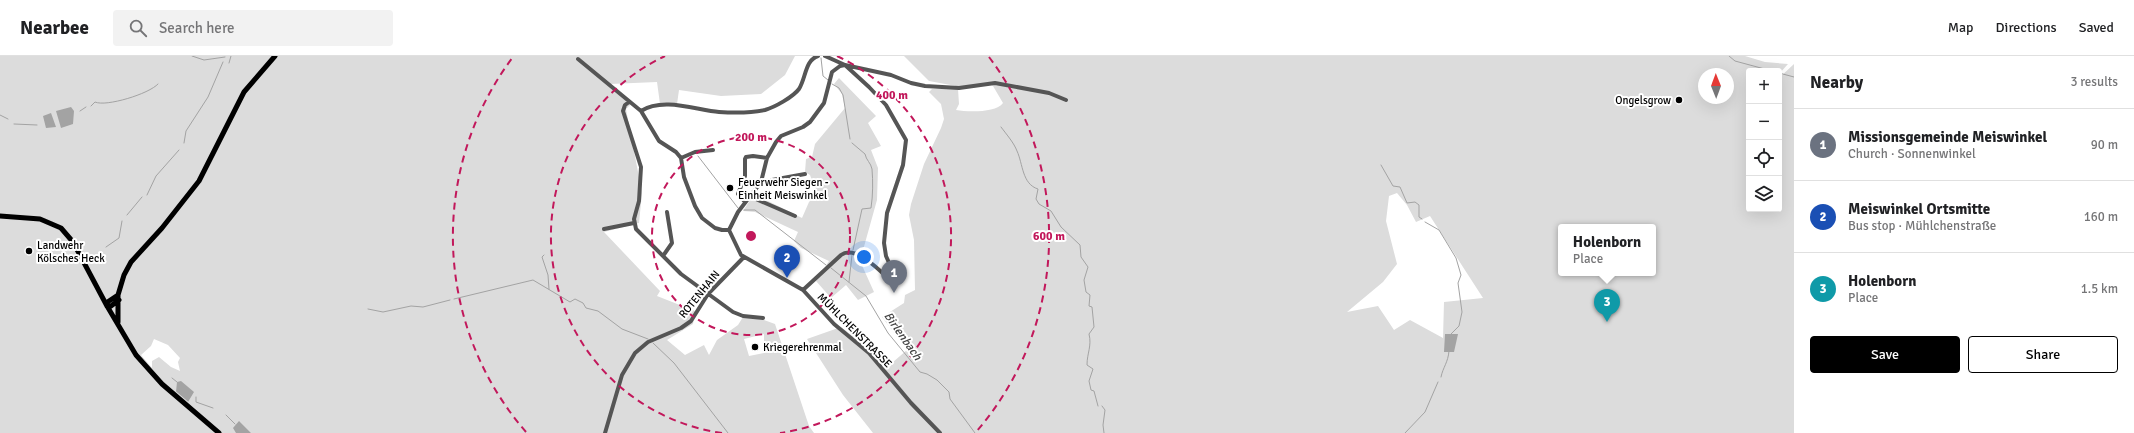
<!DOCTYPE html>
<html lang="en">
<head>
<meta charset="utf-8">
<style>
	:root { --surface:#fff; --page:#f2f2f2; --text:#202124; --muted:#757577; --line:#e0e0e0; --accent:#000 }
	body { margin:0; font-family:Signika,sans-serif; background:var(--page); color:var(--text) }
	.controls { position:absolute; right:12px; top:12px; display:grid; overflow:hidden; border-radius:4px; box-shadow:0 4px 16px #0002 }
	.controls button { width:36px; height:36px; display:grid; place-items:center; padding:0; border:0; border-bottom:1px solid var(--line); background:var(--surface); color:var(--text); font:20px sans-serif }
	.compass { position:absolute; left:1698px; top:12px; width:36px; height:36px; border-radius:50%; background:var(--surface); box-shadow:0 4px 16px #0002; rotate:359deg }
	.you { position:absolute; left:864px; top:201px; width:14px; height:14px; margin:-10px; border:3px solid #fff; border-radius:50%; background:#1a73e8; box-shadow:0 0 0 6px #1a73e833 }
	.badge { display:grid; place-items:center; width:26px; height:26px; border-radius:50%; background:var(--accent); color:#fff; font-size:13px; font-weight:700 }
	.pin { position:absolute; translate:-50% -33px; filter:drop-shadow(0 1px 2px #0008) }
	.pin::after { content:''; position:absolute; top:21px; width:14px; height:12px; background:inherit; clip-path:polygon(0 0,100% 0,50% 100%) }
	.popup { position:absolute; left:1558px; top:168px; width:98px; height:52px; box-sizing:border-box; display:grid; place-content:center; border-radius:4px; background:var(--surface); filter:drop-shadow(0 1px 3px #0005); font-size:13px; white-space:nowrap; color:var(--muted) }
	.popup b { font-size:15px; color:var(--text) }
	.popup::after { content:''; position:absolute; left:50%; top:100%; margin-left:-8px; border:8px solid transparent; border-top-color:var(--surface) }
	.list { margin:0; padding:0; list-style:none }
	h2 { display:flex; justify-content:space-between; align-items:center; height:52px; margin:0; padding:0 16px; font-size:17px }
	h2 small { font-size:13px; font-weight:400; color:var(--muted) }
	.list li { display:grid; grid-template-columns:26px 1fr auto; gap:12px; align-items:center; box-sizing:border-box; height:72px; padding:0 16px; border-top:1px solid var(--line) }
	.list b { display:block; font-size:15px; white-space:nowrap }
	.list p { margin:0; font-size:13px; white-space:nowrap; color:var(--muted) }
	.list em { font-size:13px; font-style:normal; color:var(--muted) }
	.actions { display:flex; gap:8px; padding:12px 16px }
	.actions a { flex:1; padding:9px 0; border:1px solid var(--accent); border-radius:4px; text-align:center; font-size:14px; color:var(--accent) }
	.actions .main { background:var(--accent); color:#fff }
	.icon { flex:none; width:22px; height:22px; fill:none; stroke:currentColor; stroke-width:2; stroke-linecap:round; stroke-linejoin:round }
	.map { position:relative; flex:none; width:1794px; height:377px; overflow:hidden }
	header { display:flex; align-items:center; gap:24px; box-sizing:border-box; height:56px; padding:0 20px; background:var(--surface); border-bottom:1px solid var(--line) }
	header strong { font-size:19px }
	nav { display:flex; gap:22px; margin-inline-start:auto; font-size:14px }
	.search { width:280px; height:36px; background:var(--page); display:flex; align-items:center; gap:10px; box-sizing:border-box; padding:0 14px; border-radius:4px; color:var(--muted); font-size:15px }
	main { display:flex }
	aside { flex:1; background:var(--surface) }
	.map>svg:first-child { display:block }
	.green { fill:#dcdcdc; fill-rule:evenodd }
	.water { fill:#a3a3a3 }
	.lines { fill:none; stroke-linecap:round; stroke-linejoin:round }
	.stream { stroke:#a3a3a3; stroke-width:1 }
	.major-casing { stroke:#dbdbdb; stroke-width:7 }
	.minor { stroke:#555; stroke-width:4 }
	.major { stroke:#000; stroke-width:5 }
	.ring { fill:none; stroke:#c2185b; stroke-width:2; stroke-dasharray:7 5 }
	.poi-dot { fill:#000; stroke:#fff; stroke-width:1.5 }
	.labels { text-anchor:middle; stroke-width:4; stroke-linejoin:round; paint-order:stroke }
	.poi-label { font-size:11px; fill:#000; stroke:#fff; text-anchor:start }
	.street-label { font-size:11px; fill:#000; stroke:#fff }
	.water-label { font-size:12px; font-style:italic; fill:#444; stroke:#fff }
	.centre { fill:#c2185b; stroke:#fff; stroke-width:2 }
	.ring-label { font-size:12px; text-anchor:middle; font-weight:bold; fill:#c2185b; stroke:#fff; stroke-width:4; stroke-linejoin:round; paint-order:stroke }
</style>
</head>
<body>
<header>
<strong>Nearbee</strong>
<div class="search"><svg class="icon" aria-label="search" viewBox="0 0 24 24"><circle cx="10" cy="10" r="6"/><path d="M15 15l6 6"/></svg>Search here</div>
<nav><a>Map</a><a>Directions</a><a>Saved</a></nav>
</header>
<main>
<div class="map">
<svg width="1794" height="377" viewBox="0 0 1794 377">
	<rect width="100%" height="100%" fill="#fff"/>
	<path class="green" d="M0,0H795L785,19L761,38L721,40L679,34L677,48H660L657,26L610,28L631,48L626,53L642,137L639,167L604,176L660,235L657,240L695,255L693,268L667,284L685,299L704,289L709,299L717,284L738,269L743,261L764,264L775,268L809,370L814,377H0ZM764,278V297L749,300L744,283ZM154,283L168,289L180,302L178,306L180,315L171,311L159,301L152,305V313L141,299L151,290Z
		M904,0H1745L1765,6L1788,8L1779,18V15H1749V153H1779V22L1794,8V377H873L843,339L807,283L841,271L863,288L886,312L907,294L882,261L904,247L905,239L915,234L914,184L909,159L911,148L924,108L941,72L944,63L941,48L929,36L932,33H958L959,48L956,54C968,56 996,57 1003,47L993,30L990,28L967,32L929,25ZM1704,18H1728V42H1704ZM1397,137L1407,149L1416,166L1430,160L1483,242L1444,246L1443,282L1410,264L1394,274L1378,250L1347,256L1383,226L1397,208L1386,165L1389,140ZM1561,171H1653V217H1561Z
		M839,22L876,60L868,67L881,90L871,94L878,112L877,144L860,205L874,236L858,244L846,229L831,242L816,225L829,205L801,192L794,185L798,176L755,156L743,155L754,138L802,162L809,146L817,138L810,119L805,116L806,103L812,101L815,88L845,52L842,38L834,28Z"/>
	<path class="water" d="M71,51L74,55L73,68L61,72L56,55Z
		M51,57L56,71L46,72L43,60Z
		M1445,278H1458L1454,296H1444Z
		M181,325L194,336L188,346L176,336L177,326Z
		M239,365L251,377H236L233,372Z"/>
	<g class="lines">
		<path class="stream" d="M192,0L204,4L225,1
			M1729,0L1735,5L1772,15
			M821,2L823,20L828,24
			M229,7L231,0
			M1779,17L1794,21
			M832,28L839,32L843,39L850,83
			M91,50L95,46C106,51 149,38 158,28
			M80,55L86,51
			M0,59L8,63
			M14,68L37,69
			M1001,71C1007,79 1014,87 1017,95C1023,108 1022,128 1038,133L1036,143L1039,148L1051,155L1061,171L1080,189L1081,201L1088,211L1084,224L1086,236L1090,239L1089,250L1092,251L1094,271L1089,278C1092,290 1087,297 1087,309L1093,313L1089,325L1091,334L1094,335L1098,350
			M184,87L186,75L208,41L223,6
			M852,87L865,98C866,104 871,107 872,113C873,125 873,139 871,152L862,153L853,194
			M698,100L738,152
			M1381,109L1393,130L1400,131L1407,147L1415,146L1419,149V161L1422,163
			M147,139L156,120L179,94
			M744,154H755L826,209
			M127,159L142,141
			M1425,166L1439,174L1456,202L1461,219L1458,227L1462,256L1459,270L1451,278
			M106,191L119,182L122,165
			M544,199L542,201L548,219L549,233
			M831,212L866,240L888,277L920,316L927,318L937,324L949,336L950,343L975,377
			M849,226L852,199
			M454,243L533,224L570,246L575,243L583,247L586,252L598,255L622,273L648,283
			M368,253L383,256L411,250L423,251L450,244
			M653,287L674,307L728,377
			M1441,321C1443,311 1448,307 1449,295
			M172,322L177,326
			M196,341V346L213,352
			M1102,350L1105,354L1103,369L1104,377
			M226,359L235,368
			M1405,377L1425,356L1438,326"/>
		<defs>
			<path id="major" d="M0,160L40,163L61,172L73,186L107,250L136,299L162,328L219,377
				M106,247L118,239L124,219L131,206L162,172L199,125L244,36L275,0
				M107,250H111L119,244
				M118,266V239"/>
		</defs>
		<use href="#major" class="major-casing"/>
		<path class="minor" d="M578,3L641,55L659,85L676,96L681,102L684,121L695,150L702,162L715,172L722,174H729
			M629,46L625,49L623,55L641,111L639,145L634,163L636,173L681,218L733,256L743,260L763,262
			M641,55C663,41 696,54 719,56C734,57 751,57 765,54C775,51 793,41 799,33C806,22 805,4 818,0
			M681,102L695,96L713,94
			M761,126L805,118
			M749,140L795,160
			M745,146L738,138L745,120V103L746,101L753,100L767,102
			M604,173L634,167
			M663,200L672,187L667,156
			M803,234L841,199C856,188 882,217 893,227L897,225L886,200L884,187L887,157L903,109L906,84L886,49L869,31L845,9L825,0
			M605,377L622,319L635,297L648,286L681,272L691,265L708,238L744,201
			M940,377L911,347L869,297L834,268L803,234L741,199L729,174L738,156L761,126L767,102L776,86L781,80L803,71L810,66L824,47L832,16L840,10L845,9L891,19L911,27L925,30L959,32L995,27L1049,37L1066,44"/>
		<use href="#major" class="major"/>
	</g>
	<g class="ring">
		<circle cx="751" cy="180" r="99"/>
		<path d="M722 377A199 199 0 0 1 665 0M837 0A199 199 0 0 1 780 377"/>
		<path d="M526 376A298 298 0 0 1 513 1M989 1A298 298 0 0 1 976 376"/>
	</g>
	<g class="poi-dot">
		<circle cx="1679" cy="44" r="4"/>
		<circle cx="730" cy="132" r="4"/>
		<circle cx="29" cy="195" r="4"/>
		<circle cx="755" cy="291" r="4"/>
	</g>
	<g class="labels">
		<g class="poi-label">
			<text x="1671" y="48" text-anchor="end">Ongelsgrow</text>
			<text x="738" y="130">Feuerwehr Siegen -<tspan x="738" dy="13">Einheit Meiswinkel</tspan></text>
			<text x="37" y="193">Landwehr<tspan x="37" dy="13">Kölsches Heck</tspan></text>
			<text x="763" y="295">Kriegerehrenmal</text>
		</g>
		<g class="street-label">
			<text transform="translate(699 238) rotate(-51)" y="4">ROTENHAIN</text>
			<text transform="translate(855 274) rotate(45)" y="4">MÜHLCHENSTRASSE</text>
		</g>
		<g class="water-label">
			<text transform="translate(903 280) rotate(55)" y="4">Birlenbach</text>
		</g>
	</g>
	<circle cx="751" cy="180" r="6" class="centre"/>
	<g class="ring-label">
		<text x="892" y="43">400 m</text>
		<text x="751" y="85">200 m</text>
		<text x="1049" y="184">600 m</text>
	</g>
</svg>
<div class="controls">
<button>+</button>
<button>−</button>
<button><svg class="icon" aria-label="locate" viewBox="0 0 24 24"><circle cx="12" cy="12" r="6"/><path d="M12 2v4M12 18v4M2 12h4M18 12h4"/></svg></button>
<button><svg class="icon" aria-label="layers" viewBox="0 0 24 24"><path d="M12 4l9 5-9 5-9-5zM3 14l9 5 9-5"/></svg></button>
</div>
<svg class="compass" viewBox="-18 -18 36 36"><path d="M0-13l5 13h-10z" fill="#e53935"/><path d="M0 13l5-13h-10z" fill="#757577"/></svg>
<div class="you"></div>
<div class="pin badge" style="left:894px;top:237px;background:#6b7280">1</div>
<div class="pin badge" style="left:787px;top:222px;background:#1a4fb4">2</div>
<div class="pin badge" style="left:1607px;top:266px;background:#0f9aa8">3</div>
<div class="popup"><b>Holenborn</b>Place</div>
</div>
<aside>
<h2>Nearby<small>3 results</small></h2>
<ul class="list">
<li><span class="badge" style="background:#6b7280">1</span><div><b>Missionsgemeinde Meiswinkel</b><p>Church · Sonnenwinkel</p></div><em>90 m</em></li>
<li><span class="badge" style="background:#1a4fb4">2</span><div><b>Meiswinkel Ortsmitte</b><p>Bus stop · Mühlchenstraße</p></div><em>160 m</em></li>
<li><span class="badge" style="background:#0f9aa8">3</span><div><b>Holenborn</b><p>Place</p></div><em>1.5 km</em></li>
</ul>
<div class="actions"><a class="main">Save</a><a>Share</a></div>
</aside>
</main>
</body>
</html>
